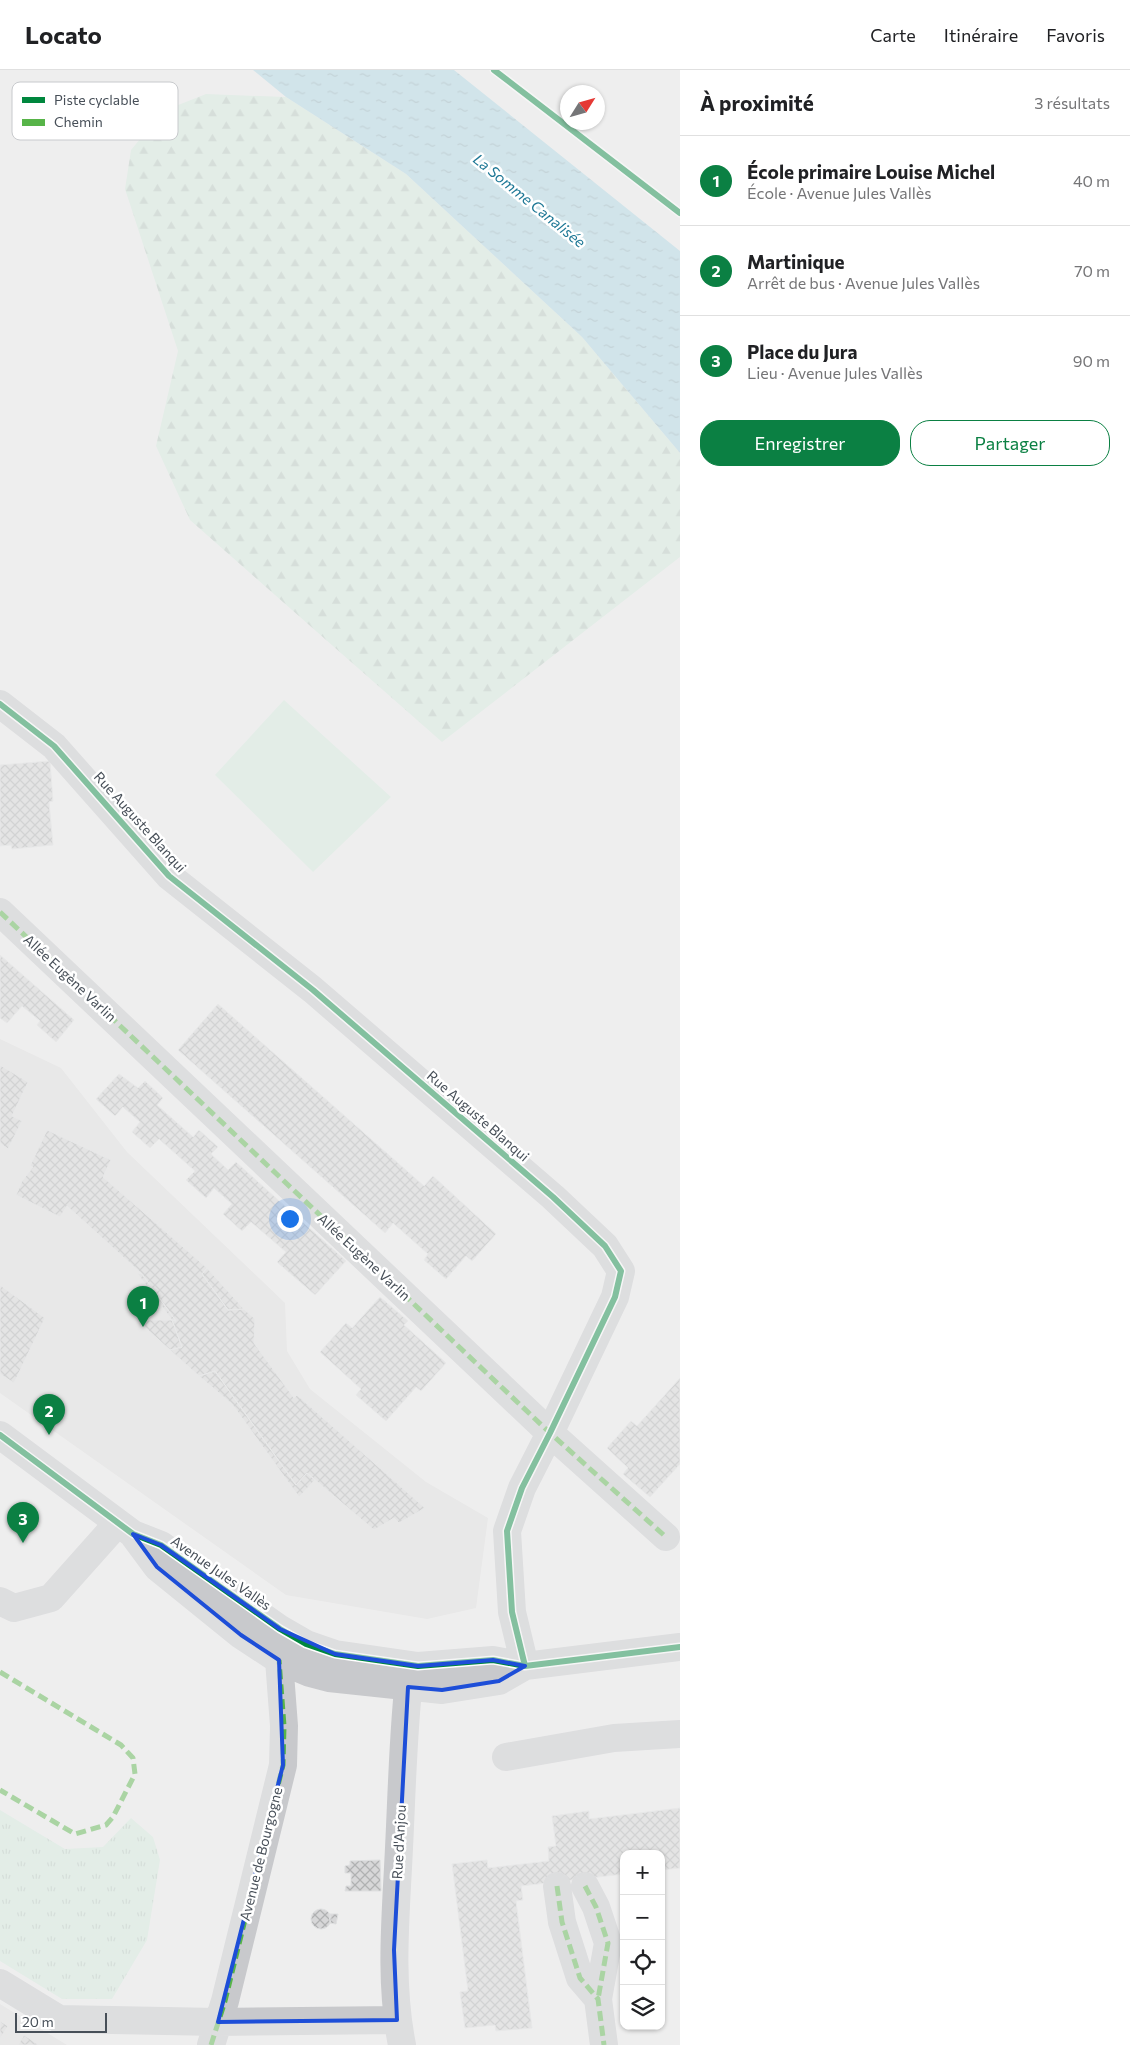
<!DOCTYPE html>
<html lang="fr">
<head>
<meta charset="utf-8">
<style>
	:root { --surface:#fff; --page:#f6f6f6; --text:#202124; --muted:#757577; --line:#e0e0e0; --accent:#0b8043 }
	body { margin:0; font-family:Commissioner,sans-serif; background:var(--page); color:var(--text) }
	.controls { position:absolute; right:15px; bottom:15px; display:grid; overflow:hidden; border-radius:10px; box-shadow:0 1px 4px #0004 }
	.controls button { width:45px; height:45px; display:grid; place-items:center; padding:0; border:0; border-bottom:1px solid var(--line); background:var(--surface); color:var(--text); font:25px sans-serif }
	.compass { position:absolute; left:560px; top:15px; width:45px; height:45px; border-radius:50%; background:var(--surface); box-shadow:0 1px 4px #0004; rotate:53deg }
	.scale { position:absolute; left:15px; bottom:12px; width:92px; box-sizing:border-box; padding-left:5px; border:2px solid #474f58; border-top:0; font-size:14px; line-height:18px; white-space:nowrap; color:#474f58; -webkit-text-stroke:4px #fff; paint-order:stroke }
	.you { position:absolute; left:289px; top:1148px; width:18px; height:18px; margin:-12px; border:4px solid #fff; border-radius:50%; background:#1a73e8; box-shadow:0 0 0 8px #1a73e833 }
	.badge { display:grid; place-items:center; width:32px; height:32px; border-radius:50%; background:var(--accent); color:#fff; font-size:16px; font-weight:700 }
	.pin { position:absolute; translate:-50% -41px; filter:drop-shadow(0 1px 2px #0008) }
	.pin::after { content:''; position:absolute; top:26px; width:18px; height:15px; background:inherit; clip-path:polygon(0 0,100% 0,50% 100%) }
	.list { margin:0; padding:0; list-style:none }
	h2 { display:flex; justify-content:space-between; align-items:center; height:65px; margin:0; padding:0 20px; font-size:21px }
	h2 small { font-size:16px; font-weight:400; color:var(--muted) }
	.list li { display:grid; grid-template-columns:32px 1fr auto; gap:15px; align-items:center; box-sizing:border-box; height:90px; padding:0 20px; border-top:1px solid var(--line) }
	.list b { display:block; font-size:19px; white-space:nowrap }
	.list p { margin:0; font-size:16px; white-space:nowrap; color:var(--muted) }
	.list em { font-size:16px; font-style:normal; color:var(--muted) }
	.actions { display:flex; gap:10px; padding:15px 20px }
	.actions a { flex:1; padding:11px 0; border:1px solid var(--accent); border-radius:20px; text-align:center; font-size:18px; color:var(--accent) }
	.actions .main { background:var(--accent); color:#fff }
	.icon { flex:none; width:28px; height:28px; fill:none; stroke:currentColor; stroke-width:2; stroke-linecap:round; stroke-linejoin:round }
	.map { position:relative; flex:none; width:680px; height:1975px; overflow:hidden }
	header { display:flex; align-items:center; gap:30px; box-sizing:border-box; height:70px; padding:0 25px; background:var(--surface); border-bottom:1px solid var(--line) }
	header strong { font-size:24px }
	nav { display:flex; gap:28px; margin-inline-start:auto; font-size:18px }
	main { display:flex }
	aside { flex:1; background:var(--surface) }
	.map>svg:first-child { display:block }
	.education { fill:#e0dfdf }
	.grass { fill:url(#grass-tufts) }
	.forest { fill:url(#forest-firs) }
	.pitch { fill:#d5ebde }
	.water { fill:url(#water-ripples) }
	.building { fill:url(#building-cross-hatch); stroke:#dfe0e1 }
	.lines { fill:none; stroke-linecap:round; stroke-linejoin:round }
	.minor { stroke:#c8c9cc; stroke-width:28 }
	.quiet { stroke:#57b448; stroke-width:5; stroke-dasharray:10 5; stroke-linecap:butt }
	.cycleway-casing { stroke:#fff; stroke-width:9 }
	.cycleway { stroke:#00873e; stroke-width:6 }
	.marked { fill:none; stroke:#1d4ed8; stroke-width:4; stroke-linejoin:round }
	.labels { text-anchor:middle; stroke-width:5; stroke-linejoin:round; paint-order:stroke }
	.street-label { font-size:14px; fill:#474f58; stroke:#fff }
	.water-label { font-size:15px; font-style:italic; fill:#1d7795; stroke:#fff }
	.key { fill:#fff; stroke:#c8cacd; stroke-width:1 }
	.key-label { font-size:14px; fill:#474f58 }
</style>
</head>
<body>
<header>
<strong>Locato</strong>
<nav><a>Carte</a><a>Itinéraire</a><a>Favoris</a></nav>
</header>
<main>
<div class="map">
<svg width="680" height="1975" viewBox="0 0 680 1975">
	<defs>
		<pattern id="grass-tufts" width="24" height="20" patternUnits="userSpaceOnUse" patternTransform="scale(1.25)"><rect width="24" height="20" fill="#d5ebde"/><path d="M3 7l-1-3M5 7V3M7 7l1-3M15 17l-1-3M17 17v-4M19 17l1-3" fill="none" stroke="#b8cbc1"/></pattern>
		<pattern id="forest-firs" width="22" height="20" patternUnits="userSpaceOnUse" patternTransform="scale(1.25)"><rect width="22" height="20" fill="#d5ebde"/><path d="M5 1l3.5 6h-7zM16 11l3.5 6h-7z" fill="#b8cbc1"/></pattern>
		<pattern id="water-ripples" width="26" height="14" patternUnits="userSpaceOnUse" patternTransform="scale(1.25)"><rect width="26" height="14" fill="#aed7e4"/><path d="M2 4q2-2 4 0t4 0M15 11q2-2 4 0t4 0" fill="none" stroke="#8fb1bc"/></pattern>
		<pattern id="building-cross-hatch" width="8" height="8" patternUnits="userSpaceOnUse" patternTransform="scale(1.25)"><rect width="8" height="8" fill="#d7d7d8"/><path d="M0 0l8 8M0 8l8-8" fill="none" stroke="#b0b1b2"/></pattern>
	</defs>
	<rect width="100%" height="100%" fill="#eee"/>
	<path class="education" d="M0,969L61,998L127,1082L285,1233L287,1281L310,1319L426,1412L488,1448L476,1538L427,1549L286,1525L0,1323Z
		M0,1934L67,1975H0Z"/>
	<path class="grass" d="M0,1740L65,1779L103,1777L131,1748L153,1767L160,1790L147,1870L112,1929H62L0,1891Z"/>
	<path class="forest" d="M206,24L286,27L406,104L582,267L680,383V487L442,672L190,450L156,376L178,281L125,119L131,80L163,41Z"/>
	<path class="pitch" d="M284,630L391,727L313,802L215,705Z"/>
	<path class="water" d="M253,0H454L680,181V383L582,267L406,104L286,27Z"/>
	<path class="building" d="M50,691L53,731L49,732L53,775L12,779L11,775L0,776V695Z
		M0,885L74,950L56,972L37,955L40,951L22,936L7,953L0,948Z
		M218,934L424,1116L433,1106L496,1164L472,1191L466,1186L446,1209L424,1190L428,1184L393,1153L385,1163L178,980Z
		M0,995L28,1012L12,1046L22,1051L8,1079L0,1073Z
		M119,1004L138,1018L145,1011L163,1028L157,1035L193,1067L199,1060L218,1077L211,1084L228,1100L236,1092L346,1191L315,1225L277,1192L286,1182L251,1152L242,1161L223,1144L232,1134L214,1118L206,1128L186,1110L195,1101L159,1069L150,1078L132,1062L140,1052L123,1037L115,1046L96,1029Z
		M47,1060L111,1090L103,1107L207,1198L202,1204L228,1240L244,1239L255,1249L254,1273L294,1328L297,1325L425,1438L399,1453L394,1448L374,1460L307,1403L296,1415L215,1301L199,1306L170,1280L182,1277L172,1250L176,1251L142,1204L67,1136L60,1147L16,1125L22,1111L33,1097L30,1096Z
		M207,1198L244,1239L228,1240L202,1204Z
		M137,1203L142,1204L176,1251L172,1250Z
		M0,1215L45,1248L14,1313L0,1304Z
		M380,1227L408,1251L404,1255L446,1293L421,1321L416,1317L386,1351L356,1325L361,1319L320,1282L346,1253L352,1258Z
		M137,1250H172L182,1277L170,1280Z
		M215,1301L296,1415L307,1403L315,1410L299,1427L232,1334L199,1306Z
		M680,1308V1394L650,1427L623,1404L628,1398L607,1378L631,1351L637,1356Z
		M680,1738V1798L661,1800V1784H624V1804L521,1816L523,1830L516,1831L532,1958L496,1961L495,1955L465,1958L460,1922L468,1921L452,1794L487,1790L488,1798L549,1791L548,1777L556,1776L552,1746L589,1741V1749Z
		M380,1790L381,1821H345L346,1816H351V1803H345V1796L350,1795V1791Z
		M311 1849a10 10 0 1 1 20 0a10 10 0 1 1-20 0Z
		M329,1844H338L336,1854L330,1853Z
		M0,1951L8,1956L0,1969Z
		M24,1965L39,1975H18Z"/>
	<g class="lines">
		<path class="minor" d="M0,634L54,676L169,806L313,920L553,1127L605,1176L621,1201L615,1227L550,1363L522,1418L507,1461L512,1542L525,1596
			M0,842L550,1363L666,1467
			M0,1365L133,1464L161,1475L280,1559L306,1574L335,1584L418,1596L493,1590L525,1596L680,1577
			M134,1466L157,1497L241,1565L279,1590L310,1603L329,1608L442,1620L499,1611L525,1596
			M0,1531L14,1538L51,1528L117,1454
			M506,1687L614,1668L680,1664
			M557,1816L562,1852L580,1908L598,1929L604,1975
			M585,1816L596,1837L608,1873L598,1929
			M0,1913L59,1949L218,1952L397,1950
			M211,1975L225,1931L283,1695L284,1656L279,1590
			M402,1975C389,1910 396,1844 399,1778C402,1719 403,1659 410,1600"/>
		<path class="quiet" d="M0,842L550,1363L666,1467
			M0,1602L121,1675L133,1688L135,1704L113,1747L106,1755L75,1764L0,1720
			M557,1816L562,1852L580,1908L598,1929L604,1975
			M585,1816L596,1837L608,1873L598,1929
			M211,1975L225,1931L283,1695L284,1656L279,1590"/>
		<defs>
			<path id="cycleway" d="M494,0L680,143
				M0,634L54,676L169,806L313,920L553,1127L605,1176L621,1201L615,1227L550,1363L522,1418L507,1461L512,1542L525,1596
				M0,1365L133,1464L161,1475L280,1559L306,1574L335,1584L418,1596L493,1590L525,1596L680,1577"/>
		</defs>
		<use href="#cycleway" class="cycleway-casing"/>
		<use href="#cycleway" class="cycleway"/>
	</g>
	<path d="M0 0H680V1975H0ZM133,1464L161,1475L280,1559L335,1584L418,1596L493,1590L525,1596L499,1611L442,1620L408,1617L394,1880L397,1950L218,1952L283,1695L279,1590L241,1565L157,1497Z" fill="#eee" fill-opacity=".55" fill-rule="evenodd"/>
	<path class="marked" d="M133,1464L161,1475L280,1559L335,1584L418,1596L493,1590L525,1596L499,1611L442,1620L408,1617L394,1880L397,1950L218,1952L283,1695L279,1590L241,1565L157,1497Z"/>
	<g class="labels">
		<g class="street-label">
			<text transform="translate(140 752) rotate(48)" y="5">Rue Auguste Blanqui</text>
			<text transform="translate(70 908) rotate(43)" y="5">Allée Eugène Varlin</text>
			<text transform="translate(478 1046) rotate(41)" y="5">Rue Auguste Blanqui</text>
			<text transform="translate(364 1187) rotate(43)" y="5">Allée Eugène Varlin</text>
			<text transform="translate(221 1503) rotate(35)" y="5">Avenue Jules Vallès</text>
			<text transform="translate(399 1772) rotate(-87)" y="5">Rue d'Anjou</text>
			<text transform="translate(261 1784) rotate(-76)" y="5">Avenue de Bourgogne</text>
		</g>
		<g class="water-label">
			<text transform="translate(529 131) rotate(39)" y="5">La Somme Canalisée</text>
		</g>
	</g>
	<rect x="12" y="12" width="166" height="58" rx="8" class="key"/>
	<rect x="22" y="27" width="23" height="6" fill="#00873e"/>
	<rect x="22" y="49" width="23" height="7" fill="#57b448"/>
	<g class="key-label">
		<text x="54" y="35">Piste cyclable</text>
		<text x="54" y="57">Chemin</text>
	</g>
</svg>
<div class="controls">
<button>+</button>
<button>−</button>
<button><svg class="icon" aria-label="locate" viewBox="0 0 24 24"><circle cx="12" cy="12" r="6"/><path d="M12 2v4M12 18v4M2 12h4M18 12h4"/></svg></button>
<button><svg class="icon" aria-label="layers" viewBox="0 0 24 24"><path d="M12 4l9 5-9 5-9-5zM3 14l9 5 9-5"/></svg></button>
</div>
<svg class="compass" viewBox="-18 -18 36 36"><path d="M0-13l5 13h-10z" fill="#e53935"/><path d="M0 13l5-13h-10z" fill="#757577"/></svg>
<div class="scale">20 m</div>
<div class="you"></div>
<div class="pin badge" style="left:143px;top:1257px">1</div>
<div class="pin badge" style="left:49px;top:1365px">2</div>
<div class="pin badge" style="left:23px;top:1473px">3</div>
</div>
<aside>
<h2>À proximité<small>3 résultats</small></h2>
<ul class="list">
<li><span class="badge">1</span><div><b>École primaire Louise Michel</b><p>École · Avenue Jules Vallès</p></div><em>40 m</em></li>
<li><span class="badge">2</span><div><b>Martinique</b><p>Arrêt de bus · Avenue Jules Vallès</p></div><em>70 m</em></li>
<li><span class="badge">3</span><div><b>Place du Jura</b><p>Lieu · Avenue Jules Vallès</p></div><em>90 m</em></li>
</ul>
<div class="actions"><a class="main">Enregistrer</a><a>Partager</a></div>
</aside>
</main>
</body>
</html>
